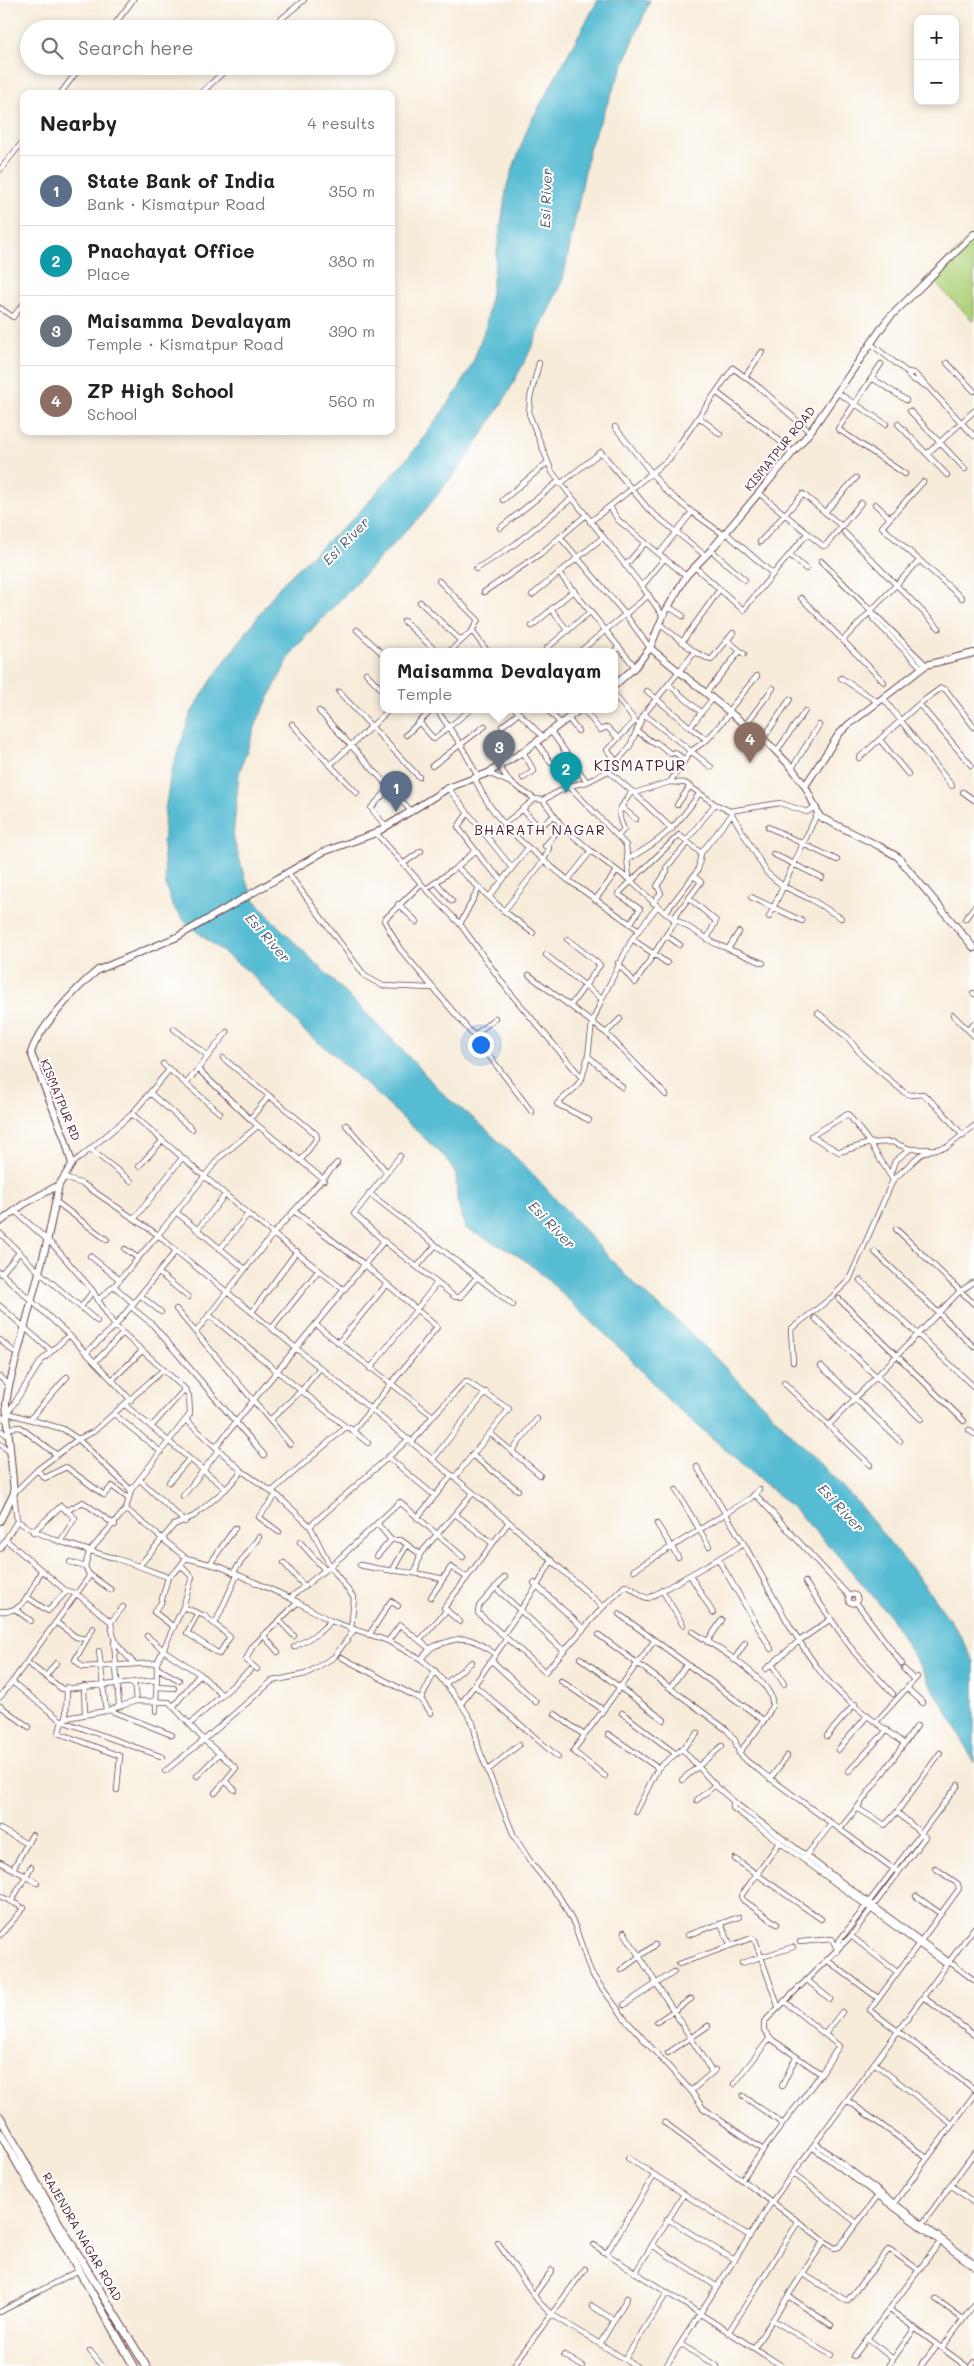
<!DOCTYPE html>
<html lang="en">
<head>
<meta charset="utf-8">
<style>
	:root { --surface:#fff; --page:#f2f2f2; --text:#222; --muted:#767676; --line:#e0e0e0; --accent:#1f6fb2 }
	body { margin:0; font-family:Mali,sans-serif; background:var(--page); color:var(--text) }
	.controls { position:absolute; right:15px; top:15px; display:grid; overflow:hidden; border-radius:10px; box-shadow:0 2px 8px #0003 }
	.controls button { width:45px; height:45px; display:grid; place-items:center; padding:0; border:0; border-bottom:1px solid var(--line); background:var(--surface); color:var(--text); font:25px sans-serif }
	.you { position:absolute; left:480px; top:1044px; width:18px; height:18px; margin:-12px; border:4px solid #fff; border-radius:50%; background:#1a73e8; box-shadow:0 0 0 8px #1a73e833 }
	.badge { display:grid; place-items:center; width:32px; height:32px; border-radius:50%; background:var(--accent); color:#fff; font-size:16px; font-weight:700 }
	.pin { position:absolute; translate:-50% -41px; filter:drop-shadow(0 1px 2px #0008) }
	.pin::after { content:''; position:absolute; top:26px; width:18px; height:15px; background:inherit; clip-path:polygon(0 0,100% 0,50% 100%) }
	.popup { position:absolute; left:380px; top:648px; width:238px; height:65px; box-sizing:border-box; display:grid; place-content:center; border-radius:10px; background:var(--surface); filter:drop-shadow(0 1px 4px #0005); font-size:16px; white-space:nowrap; color:var(--muted) }
	.popup b { font-size:19px; color:var(--text) }
	.popup::after { content:''; position:absolute; left:50%; top:100%; margin-left:-10px; border:10px solid transparent; border-top-color:var(--surface) }
	.list { margin:0; padding:0; list-style:none }
	h2 { display:flex; justify-content:space-between; align-items:center; height:65px; margin:0; padding:0 20px; font-size:21px }
	h2 small { font-size:16px; font-weight:400; color:var(--muted) }
	.list li { display:grid; grid-template-columns:32px 1fr auto; gap:15px; align-items:center; box-sizing:border-box; height:70px; padding:0 20px; border-top:1px solid var(--line) }
	.list b { display:block; font-size:19px; white-space:nowrap }
	.list p { margin:0; font-size:16px; white-space:nowrap; color:var(--muted) }
	.list em { font-size:16px; font-style:normal; color:var(--muted) }
	.icon { flex:none; width:28px; height:28px; fill:none; stroke:currentColor; stroke-width:2; stroke-linecap:round; stroke-linejoin:round }
	.map { position:relative; flex:none; width:974px; height:2366px; overflow:hidden }
	.search { position:absolute; background:var(--surface); box-shadow:0 2px 8px #0003; left:20px; top:20px; width:375px; height:55px; display:flex; align-items:center; gap:12px; box-sizing:border-box; padding:0 18px; border-radius:28px; color:var(--muted); font-size:19px }
	.panel { position:absolute; background:var(--surface); box-shadow:0 2px 8px #0003; left:20px; top:90px; width:375px; height:345px; border-radius:10px }
	.map>svg:first-child { display:block }
	.green { fill:#b0d37c; stroke:#7d7954 }
	.water { fill:#56bcd3; stroke:#506e7f }
	.lines { fill:none; stroke-linecap:round; stroke-linejoin:round }
	.street-casing { stroke:#643e45; stroke-width:6 }
	.secondary-casing { stroke:#643e45; stroke-width:8 }
	.primary-casing { stroke:#643e45; stroke-width:9 }
	.street { stroke:#fff; stroke-width:4.5 }
	.secondary { stroke:#fff; stroke-width:6 }
	.primary { stroke:#fff; stroke-width:7 }
	.labels { text-anchor:middle; stroke-width:4; stroke-linejoin:round; paint-order:stroke }
	.street-label { font-size:12px; fill:#4a1f2b; stroke:#fff }
	.water-label { font-size:14px; font-style:italic; fill:#4f5e6e; stroke:#fff }
	.neighbourhood-label { font-size:14px; letter-spacing:1px; fill:#4a1f2b; stroke:#fff }
	.quarter-label { font-size:15px; letter-spacing:1px; fill:#4a1f2b; stroke:#fff }
</style>
</head>
<body>
<div class="map">
<svg width="974" height="2366" viewBox="0 0 974 2366">
	<rect width="100%" height="100%" fill="#fff"/>
	<filter id="ink" filterUnits="userSpaceOnUse"><feTurbulence type="fractalNoise" baseFrequency=".02" numOctaves="2"/><feDisplacementMap in="SourceGraphic" scale="10" xChannelSelector="R" yChannelSelector="G"/><feConvolveMatrix kernelMatrix="1 2 1 2 8 2 1 2 1" color-interpolation-filters="sRGB"/></filter>
	<filter id="wash" filterUnits="userSpaceOnUse"><feTurbulence type="fractalNoise" baseFrequency=".0096" numOctaves="4" result="noise"/><feDisplacementMap in="SourceGraphic" scale="20" xChannelSelector="R" yChannelSelector="G"/><feGaussianBlur stdDeviation="1.12" result="paint"/><feColorMatrix in="noise" values="0 0 0 0 0 0 0 0 0 0 0 0 0 0 0 0 0 1.4 0 .05"/><feComposite in="paint" operator="in"/></filter>
	<g filter="url(#wash)">
		<rect width="100%" height="100%" fill="#f7ecda"/>
		<path class="green" d="M974,234V322L930,277Z"/>
		<path class="water" d="M598,0H650L590,146L563,279L528,355L503,402L467,458L422,514L312,629L291,654L258,719L239,773L233,838L246,881L255,900L271,919L390,1037L447,1098L478,1122L531,1172L626,1276L656,1304L674,1317L772,1414L855,1500L923,1583L957,1630L974,1662V1763L953,1722L890,1616L834,1551L793,1508L668,1400L627,1355L536,1269L516,1254L465,1228L457,1200L456,1175L447,1159L331,1052L305,1032L249,972L187,924L172,905L166,886L163,847L165,810L171,773L191,713L215,675L280,586L313,554L353,519L417,447L458,390L473,362L486,326L507,185L528,127Z"/>
	</g>
	<g filter="url(#ink)">
		<g class="lines">
			<defs>
				<path id="street" d="M111,29L133,0
					M269,29L304,0
					M60,94L81,66
					M200,94L230,66
					M0,170L24,140
					M0,308L13,317L24,303
					M871,344L907,372L914,373L928,387L910,378L907,372
					M539,363L530,398L529,414L552,472L641,585L663,616
					M947,363L974,391
					M881,364L838,429L905,474
					M745,377L762,352
					M872,378L906,400
					M928,387L974,436
					M716,392L773,435L793,453
					M838,393L886,424
					M910,411L965,469
					M699,417L720,434
					M898,424L947,475
					M615,427L665,490L692,512
					M927,454L974,411
					M923,482L882,527L962,598
					M560,484L601,452L649,510L706,556
					M759,493L823,546L826,545L861,503
					M503,500L548,462
					M875,504L890,518
					M610,507L618,520L686,576
					M825,512L856,478
					M590,522L669,459L733,368L760,388L810,432
					M500,528L559,481
					M844,532L939,628
					M726,533L773,574L808,533
					M560,537L625,614L650,648
					M760,542L803,494L839,524
					M711,550L745,580
					M659,554L692,512L724,535
					M790,555L806,569
					M821,561L926,665
					M625,566L645,543
					M695,567L743,610L773,574
					M476,569L514,545L571,499
					M559,573L635,667
					M439,581L478,620L472,631
					M642,586L665,558
					M484,592L540,554L585,516
					M532,595L602,538
					M801,598L884,682
					M420,602L461,641
					M669,607L683,616
					M551,609L568,631
					M871,612L873,619L922,668
					M404,621L437,652
					M532,626L574,590
					M357,630L384,655
					M727,640L744,654
					M843,640L919,561
					M682,642L720,589
					M547,648L591,611
					M449,652L472,631L488,652
					M579,652L649,595
					M613,652L619,647
					M695,652L711,660L733,633
					M366,673L384,692
					M841,678L878,702
					M669,685L701,712
					M647,691L690,727L713,698
					M339,692L419,777
					M706,693L740,651
					M614,694L636,722
					M883,698L952,786
					M919,704L971,765
					M437,710L461,745L478,777
					M516,710L542,736
					M548,710L560,723
					M584,710L600,730L607,727L617,737
					M729,710L757,676
					M319,711L412,812
					M644,714L711,767
					M568,718L578,731
					M419,722L434,739L470,710
					M292,724L330,765L389,710
					M746,724L773,688
					M502,726L519,713
					M690,727L707,740
					M550,730L587,782
					M637,731L655,744L656,742L671,754L674,752L685,760
					M406,735L432,710
					M763,739L790,699
					M880,740L908,774
					M536,741L551,763L556,762L563,770
					M776,752L805,711
					M859,758L919,704L941,688L946,690L974,727
					M617,762L607,750L635,721
					M330,765L357,793
					M432,766L485,726
					M499,766L510,782
					M792,768L819,725
					M608,771L634,793L670,782L685,783L715,804L730,811L780,803L807,812L815,807
					M488,773L511,783L535,799
					M523,778L534,771L523,752
					M475,779C495,825 530,849 568,880L591,851
					M670,782L691,751L707,740L731,712
					M569,786L626,845L629,879
					M448,788L512,868
					M566,788L559,775L574,763
					M963,792L974,800
					M634,793L672,829
					M384,794L371,808L386,827
					M543,800L562,826L591,851L631,881L665,913L716,944L763,963
					M677,805L690,786
					M621,807L636,819
					M522,809L539,827L554,816
					M730,811L767,873L783,886L812,900L841,918
					M467,814L458,827L485,863L502,880
					M503,825L535,799L543,800L569,786L587,782L608,771L629,748L644,714L695,652L661,625
					M768,827L837,860
					M376,833L426,889L457,867L504,911L533,933
					M618,836L624,829C614,810 622,807 632,791
					M686,841L715,804
					M545,846L562,826
					M773,854L822,878
					M628,859C663,840 677,826 699,794
					M403,864L421,851
					M457,867L475,851
					M288,873L365,976L383,986L432,988
					M568,880L639,930
					M436,882L452,901
					M421,884L384,920L400,949L474,1036L495,1018
					M426,889L460,924L507,989L582,1078
					M489,897L528,848
					M751,897L802,921
					M689,898L716,921L707,939
					M595,900L617,871
					M653,903L661,893L657,886L667,871L666,868L688,843
					M398,904L417,922
					M504,911L544,860L549,848
					M665,913L698,870L701,853L732,814
					M769,917L817,814
					M673,919L701,882L694,876
					M965,919L974,907
					M460,924L479,888
					M630,924L640,909L618,894L679,835L701,853
					M666,935L680,945
					M567,939L600,965L571,1005
					M632,939L667,963
					M728,949L739,932
					M546,955L602,999
					M618,963L635,983L676,920
					M529,975L606,1033L666,1095
					M973,993L974,994
					M818,1013L848,1038L864,1058L905,1093L911,1095L923,1094L941,1110L963,1136
					M953,1015L974,1036
					M174,1029L208,1056
					M968,1029L974,1023
					M606,1033L620,1019
					M474,1036L532,1112
					M588,1056L622,1087
					M223,1058L316,1134L317,1138L301,1160
					M163,1064L186,1084
					M198,1069L250,1119L324,1180
					M150,1093L192,1129
					M220,1113L186,1084L227,1032
					M132,1114L248,1214L344,1290
					M250,1119L269,1096
					M589,1120L557,1104L576,1087L582,1078L588,1056L592,1023L602,999L632,939L657,907
					M346,1125L386,1171
					M811,1136L839,1152L870,1143L893,1180L920,1155L931,1150L947,1147L974,1126
					M811,1136L848,1114L870,1143L892,1142L910,1149H930
					M90,1149L131,1181
					M400,1156L354,1214L384,1241L455,1297H460L476,1278
					M337,1163L274,1233L227,1292L296,1348L277,1371L346,1427
					M72,1164L132,1114L169,1070
					M139,1166L162,1141
					M890,1175L895,1161L910,1149
					M64,1178L83,1184L158,1235L219,1158L258,1126
					M369,1193L513,1305
					M55,1201L107,1240
					M15,1211L55,1247L93,1291
					M176,1212L245,1269
					M135,1218L182,1158
					M896,1229L974,1304
					M197,1230L225,1195
					M0,1233L38,1271L97,1321
					M158,1235L176,1251L115,1326L98,1300L114,1286Z
					M384,1241L296,1348L509,1522L603,1607L545,1672L478,1613L479,1606L505,1577
					M125,1249L138,1258
					M220,1249L248,1214
					M176,1251L227,1292L196,1332
					M875,1252L974,1347
					M90,1256L120,1280
					M417,1267L435,1246
					M0,1272L69,1335L131,1400
					M1,1274L19,1253
					M160,1274L188,1297
					M860,1280L974,1387
					M114,1286L134,1304
					M141,1296L161,1312
					M839,1299L964,1421
					M0,1306L50,1350
					M81,1307L93,1291L98,1300
					M131,1307L152,1324L264,1455
					M176,1309L290,1444
					M252,1312L297,1251
					M209,1315L277,1371L216,1447
					M815,1318L921,1419
					M316,1325L433,1416
					M272,1328L319,1270
					M0,1340L18,1355
					M338,1343L387,1284
					M86,1353L115,1326L185,1389L189,1396L190,1414L131,1490L126,1509L89,1552L85,1567L89,1574L88,1578L12,1682L62,1721L163,1757
					M96,1361L122,1334
					M793,1362L791,1329L831,1298L849,1280L893,1180
					M821,1366L900,1441
					M370,1369L437,1283
					M0,1377L9,1386
					M112,1380L142,1351
					M784,1383L870,1465
					M125,1405L226,1489
					M114,1414L161,1452
					M0,1416L8,1421
					M30,1419L67,1377
					M270,1420L302,1390L320,1368
					M187,1421L242,1471L278,1496L310,1526L330,1566L354,1598L351,1629
					M829,1425L959,1292L974,1282
					M151,1427L185,1389
					M9,1428L20,1427L57,1455
					M0,1430L9,1437
					M969,1430L974,1434
					M353,1431L368,1443
					M490,1433L540,1475
					M412,1442L433,1416L466,1381L509,1409L455,1477
					M0,1444L10,1452
					M512,1451L537,1419
					M472,1455L518,1490
					M388,1457L435,1496
					M433,1459L486,1392
					M37,1470L45,1478L66,1467L104,1495L112,1486L129,1499
					M140,1480L185,1522
					M169,1482L189,1459
					M131,1490L78,1439L93,1432L163,1370
					M676,1490L709,1546
					M271,1492L346,1427L354,1430L437,1327L365,1265L294,1211
					M755,1494L849,1596
					M276,1495L259,1517L279,1532
					M183,1496L219,1450
					M66,1511L83,1502L115,1525
					M455,1514L492,1543
					M417,1518L452,1475
					M17,1521L14,1493L37,1470L78,1439L63,1429L8,1413L41,1361L69,1335
					M377,1523L391,1540
					M657,1524L678,1557
					M310,1526L409,1439
					M33,1532L61,1506L75,1518L60,1542
					M6,1540L65,1590L77,1594L111,1622
					M300,1542L325,1570
					M744,1544C769,1588 792,1635 823,1675C845,1702 878,1723 904,1744L857,1808
					M0,1549L17,1521C48,1541 82,1548 117,1559C134,1564 151,1571 168,1577L177,1570L186,1558L126,1509
					M377,1556L391,1540H401L420,1554
					M186,1558L221,1567L290,1598L331,1621L388,1641L421,1659L435,1671L460,1702L473,1723L479,1749L514,1836L532,1864L560,1898L575,1926L591,1973L625,2019L691,2091L715,2070
					M718,1559L771,1649
					M70,1562L85,1567
					M284,1563L305,1587
					M210,1564L235,1528
					M360,1565C387,1572 416,1571 443,1579L451,1567L466,1577
					M139,1566L174,1525L194,1516L226,1489L242,1471
					M634,1570L751,1498L759,1489
					M392,1571L407,1545
					M233,1573L259,1537
					M415,1573L420,1554L473,1493
					M89,1574L111,1590
					M690,1575L713,1613
					M168,1577L161,1603L154,1612L174,1627
					M805,1582L854,1652L893,1694
					M534,1583L584,1629
					M495,1587L564,1651
					M662,1590L683,1625
					M848.5 1599a4.5 4.5 0 1 1 9 0a4.5 4.5 0 1 1-9 0Z
					M27,1597L48,1611L67,1591
					M431,1597L443,1579
					M290,1598L341,1557L400,1502L463,1557
					M856,1602L902,1664
					M123,1607L111,1622C113,1644 120,1649 135,1664
					M183,1607L205,1616L230,1637L219,1654L187,1633L198,1613
					M603,1607L625,1586C635,1587 639,1598 649,1598L744,1544L697,1467
					M15,1609L31,1621
					M0,1611C25,1614 31,1590 41,1571
					M619,1614L763,1720
					M280,1621L294,1636
					M460,1622L444,1608L509,1522
					M57,1623L76,1637L86,1639
					M215,1624L237,1575
					M93,1628L75,1660L83,1667L157,1663
					M692,1631C710,1644 776,1680 772,1705C769,1718 747,1742 739,1753
					M263,1635L278,1652
					M369,1635L391,1601L398,1606
					M503,1635L537,1586L552,1560
					M599,1635L727,1730L735,1740L739,1753L748,1762L898,1872
					M147,1636L163,1650L200,1674L222,1695
					M420,1640L447,1610
					M388,1641L400,1625L430,1649
					M114,1642L119,1705
					M707,1642L722,1620
					M294,1647L317,1634L331,1621
					M99,1651L106,1711
					M341,1657L420,1699L422,1697L435,1671
					M580,1658L664,1720
					M421,1659C432,1646 431,1647 447,1642C469,1634 476,1641 495,1654
					M491,1660L536,1702
					M734,1660L745,1643
					M28,1663L62,1689L157,1680
					M772,1664L784,1684
					M157,1668L179,1680
					M257,1669L246,1660L252,1647L298,1602
					M766,1669L799,1641L831,1619
					M904,1669L914,1680
					M46,1676L56,1663
					M561,1681L602,1709
					M134,1682L136,1701
					M445,1684L472,1662
					M474,1685L558,1757
					M84,1686L85,1714
					M157,1687L174,1688
					M670,1688L687,1664
					M907,1688L923,1703
					M0,1697L12,1682
					M421,1699L431,1713
					M461,1704L507,1638
					M0,1706L29,1727
					M173,1707L200,1674
					M109,1710L172,1735
					M156,1711L157,1663L183,1607L192,1577L181,1566
					M622,1713L676,1754
					M555,1714L584,1735
					M66,1718L67,1687
					M876,1722L917,1677
					M190,1724L250,1670
					M608,1734L658,1768
					M827,1736L855,1704
					M904,1744L917,1726
					M682,1749L698,1733
					M838,1750L868,1715
					M488,1770L519,1745
					M165,1771L204,1740L272,1681L306,1674L334,1657L354,1630
					M849,1771L887,1730
					M197,1776L219,1754
					M605,1776L573,1751L654,1641
					M770,1779L787,1756
					M682,1780L722,1746
					M225,1781L235,1790
					M117,1790L120,1756L59,1733L62,1721L66,1718L106,1711L136,1701L169,1702L204,1740L236,1768L215,1793
					M697,1800L715,1785
					M733,1801V1808L947,1965
					M636,1812L658,1768L682,1749L717,1787L739,1806L974,1980
					M897,1812L940,1753
					M0,1829L27,1844
					M805,1857L832,1823
					M735,1859L821,1919
					M0,1862L26,1876L11,1902
					M31,1867L26,1876L37,1883
					M935,1868L958,1884L959,1889L870,2010L974,2089
					M13,1869L32,1835
					M0,1896L20,1906
					M916,1896L941,1914
					M721,1924L730,1944
					M777,1924L743,1900L741,1896L780,1842
					M624,1932L712,2072
					M0,1935L24,1908
					M688,1935L739,1917
					M851,1936L897,1972
					M800,1942L832,1939L836,1947
					M837,1952L839,1941L958,1785
					M828,1961L878,1998
					M742,1963L793,1947
					M679,1964L752,1938L755,1940L778,2006
					M621,1970L655,1945
					M807,1980L830,1999
					M923,1997L974,2035
					M624,2005L674,1972
					M657,2022L691,1999
					M825,2034L842,2012
					M770,2038L764,2030V2022L851,1936L925,1837L897,1812L885,1825L857,1808L840,1829
					M668,2053L708,2026
					M874,2063L952,2124
					M734,2084L770,2038L821,2074
					M782,2086L796,2057
					M691,2091L703,2108L763,2150L742,2179
					M743,2096L783,2124
					M847,2100L927,2158
					M665,2123L834,2248L839,2247L880,2193
					M815,2143L974,2263
					M812,2147L974,2267
					M763,2150L821,2074L839,2046L784,2001
					M628,2158L748,2235
					M793,2173L857,2223
					M654,2176L607,2252L608,2255L782,2366
					M951,2185L974,2203
					M893,2205L974,2095
					M667,2219L733,2259
					M921,2226L974,2153
					M498,2243L538,2301L551,2314L636,2366
					M594,2245L607,2254
					M652,2245L716,2286
					M635,2273L684,2194
					M803,2274L847,2301L889,2249L919,2270
					M534,2295L552,2270
					M788,2296L831,2325
					M936,2299L963,2319
					M592,2306L614,2320
					M890,2310L966,2366
					M0,2312L79,2270
					M773,2320L831,2355
					M728,2333L798,2222
					M868,2339L893,2359
					M600,2344L627,2298
					M680,2344L717,2366
					M754,2348L824,2241
					M942,2348L974,2305
					M90,2351L102,2366
					M564,2355L582,2366
					M854,2356L940,2242
					M625,2359L667,2293
					M513,2366L585,2269
					M666,2366L771,2203L974,1928
					M888,2366L915,2328
					M921,2366L937,2345
					M971,2366L974,2362"/>
				<path id="secondary" d="M650,648L769,744L792,768L805,786L820,817L879,846L898,857L974,948
					M614,686L635,667L650,648L663,616L686,576L711,550L810,432L887,320L974,234
					M805,786L839,734L848,725L926,665L974,653
					M0,1222L24,1204L59,1185L72,1164L65,1139L31,1053C37,1030 78,986 98,970L177,937L323,852L376,833L448,788L488,773L523,752L579,710
					M0,1521L14,1493L6,1403L9,1386L47,1242L59,1185"/>
				<path id="primary" d="M0,2117L57,2220L146,2366
					M0,2133L134,2366"/>
			</defs>
			<use href="#street" class="street-casing"/>
			<use href="#secondary" class="secondary-casing"/>
			<use href="#primary" class="primary-casing"/>
			<use href="#street" class="street"/>
			<use href="#secondary" class="secondary"/>
			<use href="#primary" class="primary"/>
		</g>
	</g>
	<g class="labels">
		<g class="street-label">
			<text transform="translate(780 449) rotate(-51)" y="4">KISMATPUR ROAD</text>
			<text transform="translate(60 1100) rotate(68)" y="4">KISMATPUR RD</text>
			<text transform="translate(82 2237) rotate(60)" y="4">RAJENDRA NAGAR ROAD</text>
		</g>
		<g class="water-label">
			<text transform="translate(546 198) rotate(-88)" y="5">Esi River</text>
			<text transform="translate(346 541) rotate(-46)" y="5">Esi River</text>
			<text transform="translate(268 938) rotate(49)" y="5">Esi River</text>
			<text transform="translate(552 1225) rotate(46)" y="5">Esi River</text>
			<text transform="translate(841 1508) rotate(47)" y="5">Esi River</text>
		</g>
		<g class="neighbourhood-label">
			<text x="540" y="835">BHARATH NAGAR</text>
		</g>
		<g class="quarter-label">
			<text x="640" y="771">KISMATPUR</text>
		</g>
	</g>
</svg>
<div class="controls">
<button>+</button>
<button>−</button>
</div>
<div class="you"></div>
<div class="pin badge" style="left:396px;top:812px;background:#5c6f8a">1</div>
<div class="pin badge" style="left:566px;top:793px;background:#0f9aa8">2</div>
<div class="pin badge" style="left:499px;top:771px;background:#6b7280">3</div>
<div class="popup"><b>Maisamma Devalayam</b>Temple</div>
<div class="pin badge" style="left:750px;top:763px;background:#8d6e63">4</div>
<div class="search"><svg class="icon" aria-label="search" viewBox="0 0 24 24"><circle cx="10" cy="10" r="6"/><path d="M15 15l6 6"/></svg>Search here</div>
<section class="panel">
<h2>Nearby<small>4 results</small></h2>
<ul class="list">
<li><span class="badge" style="background:#5c6f8a">1</span><div><b>State Bank of India</b><p>Bank · Kismatpur Road</p></div><em>350 m</em></li>
<li><span class="badge" style="background:#0f9aa8">2</span><div><b>Pnachayat Office</b><p>Place</p></div><em>380 m</em></li>
<li><span class="badge" style="background:#6b7280">3</span><div><b>Maisamma Devalayam</b><p>Temple · Kismatpur Road</p></div><em>390 m</em></li>
<li><span class="badge" style="background:#8d6e63">4</span><div><b>ZP High School</b><p>School</p></div><em>560 m</em></li>
</ul>
</section>
</div>
</body>
</html>
